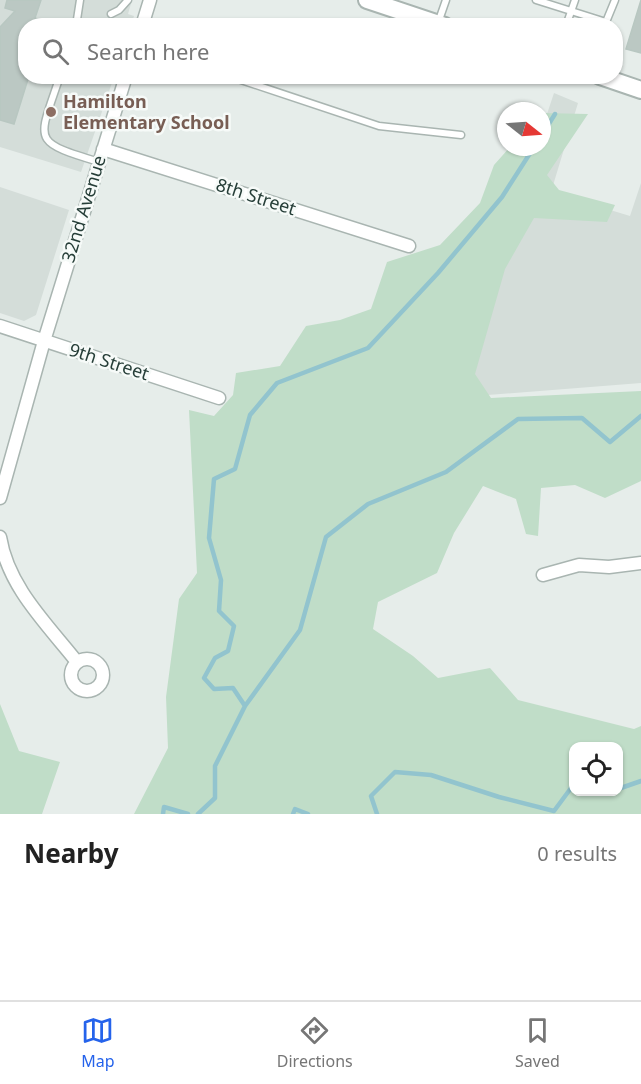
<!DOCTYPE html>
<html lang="en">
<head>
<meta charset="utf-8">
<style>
	:root { --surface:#fff; --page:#f6f6f6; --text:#222; --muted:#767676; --line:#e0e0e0; --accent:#2563eb }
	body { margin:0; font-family:"Noto Sans",sans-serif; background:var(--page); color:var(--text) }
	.controls { position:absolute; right:18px; bottom:18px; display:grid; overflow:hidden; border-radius:12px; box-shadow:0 2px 4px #0004 }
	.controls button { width:54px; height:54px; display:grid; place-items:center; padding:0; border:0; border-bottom:2px solid var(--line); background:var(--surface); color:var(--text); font:30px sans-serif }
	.compass { position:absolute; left:497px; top:102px; width:54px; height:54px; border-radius:50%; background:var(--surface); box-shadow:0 2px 4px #0004; rotate:107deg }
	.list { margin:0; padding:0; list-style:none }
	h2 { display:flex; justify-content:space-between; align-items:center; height:78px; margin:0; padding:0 24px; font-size:26px }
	h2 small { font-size:20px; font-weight:400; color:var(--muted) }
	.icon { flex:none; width:33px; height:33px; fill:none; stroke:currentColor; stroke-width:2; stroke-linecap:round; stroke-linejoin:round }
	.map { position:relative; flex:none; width:641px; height:814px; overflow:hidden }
	.search { position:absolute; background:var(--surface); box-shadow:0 2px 4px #0004; left:18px; right:18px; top:18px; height:66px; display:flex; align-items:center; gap:15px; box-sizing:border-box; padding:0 21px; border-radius:24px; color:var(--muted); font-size:22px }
	.sheet { height:186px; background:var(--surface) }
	nav { display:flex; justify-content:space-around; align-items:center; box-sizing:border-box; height:84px; border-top:2px solid var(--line); background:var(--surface); font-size:16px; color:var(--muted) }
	nav a { display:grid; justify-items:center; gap:3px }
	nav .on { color:var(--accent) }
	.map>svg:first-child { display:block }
	.built { fill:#d4ddd9 }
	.green { fill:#c0ddc8; fill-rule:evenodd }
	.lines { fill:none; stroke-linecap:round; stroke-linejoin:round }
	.stream { stroke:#92c4ce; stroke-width:4.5 }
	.building { fill:#bbc8c3; stroke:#b8c7c1; stroke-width:1.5 }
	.service-casing { stroke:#a9b5b1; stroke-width:9 }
	.minor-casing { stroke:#a9b5b1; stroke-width:15 }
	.tertiary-casing { stroke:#a9b5b1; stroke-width:20 }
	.service { stroke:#fff; stroke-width:6 }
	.minor { stroke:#fff; stroke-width:12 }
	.tertiary { stroke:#fff; stroke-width:16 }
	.education-dot { fill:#8d6e63; stroke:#f6faf8; stroke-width:2 }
	.labels { text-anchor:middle; stroke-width:5; stroke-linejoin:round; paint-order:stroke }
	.education-label { font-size:18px; font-weight:bold; fill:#785e54; stroke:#f6faf8; text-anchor:start }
	.street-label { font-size:18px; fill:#263e38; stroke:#f6faf8 }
</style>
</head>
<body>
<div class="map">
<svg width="641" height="814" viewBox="0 0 641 814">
	<rect width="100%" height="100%" fill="#e6edea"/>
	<path class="built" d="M0,0H132L128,14L134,16L131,25L26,26V76L114,77L81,172L0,147Z
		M554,93L578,103L551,192L630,216L641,183V383L462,397L542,147V129Z
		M0,187L69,210L36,315L24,321L0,313Z"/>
	<path class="green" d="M542,113L588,114L547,175L559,190L615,205L607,222L534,218L505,269L475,374L491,398L641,391V481L605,498L575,485L541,488L538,536L526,534L516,499L483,486L454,533L437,573L378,602L373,629L413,656L438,678L490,668L518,700L634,729L641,726V814H134L168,748L166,697L179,599L197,573L189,410L214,416L233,395L236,373L280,366L306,326L340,320L371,309L387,262L440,245L480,203L494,165L510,147H542ZM574,746H618V792H574Z
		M0,704L19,751L60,762L42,814H0Z"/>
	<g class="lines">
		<path class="stream" d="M542,135L555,114
			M245,706L300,630L326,537L368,504L446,472L518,419L582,418L610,442L641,416
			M618,789L641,781
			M608,792H613
			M163,814L164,807L188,814
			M198,814L215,798V766L245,706L233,688L214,689L204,678L215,658L228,651L234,626L219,611L221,580L209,538L214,479L235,469L250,415L277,383L368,348L438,273L502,197L534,147
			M293,814L295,809L308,814
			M377,814L371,796L395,772L431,775L499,797L554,811L574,784"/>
	</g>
	<path class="building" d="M7,0H41L35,18L57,26H26V76H29L14,124L0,120V27L15,11L5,8Z
		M641,0V53L626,49Z"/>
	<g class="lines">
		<defs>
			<path id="service" d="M536,0L606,22L615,0
				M111,14L119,10L128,0
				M438,23L446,0
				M76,26L80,0
				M566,26L575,0
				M60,76C38,142 30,141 99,162
				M229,76L379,126L461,135"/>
			<path id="minor" d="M142,26L150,0
				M103,149L409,246
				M0,326L219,398
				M0,498L44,341L126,76
				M0,537C8,587 47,624 77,662
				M543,575L579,565L609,567L641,563
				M71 675a16 16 0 1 1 32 0a16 16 0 1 1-32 0Z"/>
			<path id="tertiary" d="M367,0L445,26
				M600,76L641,90"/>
		</defs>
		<use href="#service" class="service-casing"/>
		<use href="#minor" class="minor-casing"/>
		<use href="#tertiary" class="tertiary-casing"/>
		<use href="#service" class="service"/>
		<use href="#minor" class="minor"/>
		<use href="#tertiary" class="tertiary"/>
	</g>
	<circle class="education-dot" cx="51" cy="112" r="6"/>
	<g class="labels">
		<g class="education-label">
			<text x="63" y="108">Hamilton<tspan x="63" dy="21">Elementary School</tspan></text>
		</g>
		<g class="street-label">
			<text transform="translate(256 197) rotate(18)" y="6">8th Street</text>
			<text transform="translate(84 209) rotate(-73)" y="6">32nd Avenue</text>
			<text transform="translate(109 362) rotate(18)" y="6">9th Street</text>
		</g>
	</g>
</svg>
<div class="controls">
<button><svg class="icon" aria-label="locate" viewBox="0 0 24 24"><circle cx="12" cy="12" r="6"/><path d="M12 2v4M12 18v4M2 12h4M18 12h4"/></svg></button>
</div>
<svg class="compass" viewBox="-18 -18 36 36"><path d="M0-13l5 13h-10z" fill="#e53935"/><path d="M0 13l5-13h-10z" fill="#767676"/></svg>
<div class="search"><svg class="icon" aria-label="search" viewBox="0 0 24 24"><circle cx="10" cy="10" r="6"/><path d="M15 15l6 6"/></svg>Search here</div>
</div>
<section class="sheet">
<h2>Nearby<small>0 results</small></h2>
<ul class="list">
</ul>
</section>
<nav>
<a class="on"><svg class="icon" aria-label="map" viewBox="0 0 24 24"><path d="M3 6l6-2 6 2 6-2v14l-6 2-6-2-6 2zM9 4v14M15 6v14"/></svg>Map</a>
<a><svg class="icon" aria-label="directions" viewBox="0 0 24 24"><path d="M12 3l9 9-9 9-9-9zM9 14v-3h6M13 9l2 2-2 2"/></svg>Directions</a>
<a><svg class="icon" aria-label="saved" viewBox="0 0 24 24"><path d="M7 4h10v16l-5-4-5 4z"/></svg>Saved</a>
</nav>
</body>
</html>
